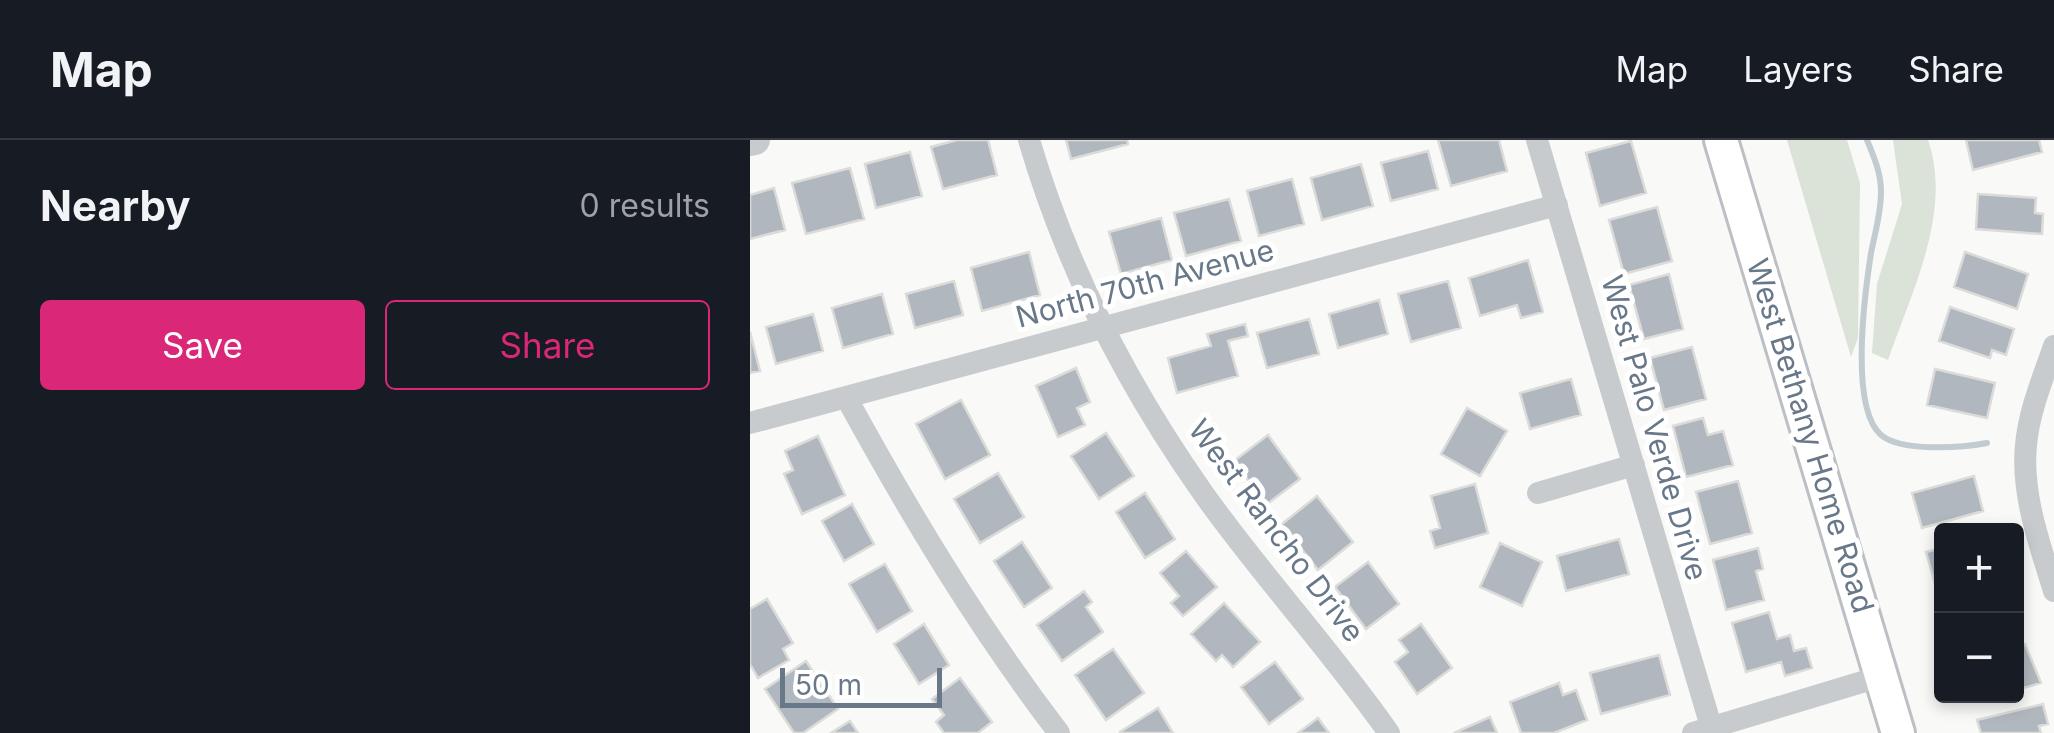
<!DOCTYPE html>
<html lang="en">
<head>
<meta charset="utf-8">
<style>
	:root { --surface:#171b24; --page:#242831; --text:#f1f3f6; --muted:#9ea1a6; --line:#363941; --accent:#db2777 }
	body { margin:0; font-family:Inter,sans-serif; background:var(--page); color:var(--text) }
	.controls { position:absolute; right:30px; bottom:30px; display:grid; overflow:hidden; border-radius:10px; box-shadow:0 5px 15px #0003 }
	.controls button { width:90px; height:90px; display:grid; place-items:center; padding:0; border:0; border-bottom:2px solid var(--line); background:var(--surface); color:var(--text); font:50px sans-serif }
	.scale { position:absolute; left:30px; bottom:25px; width:162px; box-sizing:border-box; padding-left:10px; border:5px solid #687889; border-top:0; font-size:28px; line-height:35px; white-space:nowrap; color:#687889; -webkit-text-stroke:8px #fff; paint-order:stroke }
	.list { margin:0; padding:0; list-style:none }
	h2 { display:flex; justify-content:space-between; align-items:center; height:130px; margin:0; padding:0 40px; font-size:42px }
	h2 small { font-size:32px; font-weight:400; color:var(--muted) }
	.actions { display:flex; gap:20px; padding:30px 40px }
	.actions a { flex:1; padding:22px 0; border:2px solid var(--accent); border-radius:10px; text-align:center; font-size:35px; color:var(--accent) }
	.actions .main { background:var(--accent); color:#fff }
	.map { position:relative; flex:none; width:1304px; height:593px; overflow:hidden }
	header { display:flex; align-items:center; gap:60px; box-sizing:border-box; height:140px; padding:0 50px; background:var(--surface); border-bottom:2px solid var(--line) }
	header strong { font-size:48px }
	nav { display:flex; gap:55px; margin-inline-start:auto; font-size:35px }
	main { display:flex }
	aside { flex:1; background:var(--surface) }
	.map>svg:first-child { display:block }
	.green { fill:#dbe2d8 }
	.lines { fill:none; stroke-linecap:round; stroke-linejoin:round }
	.stream { stroke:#c2cbd0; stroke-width:6 }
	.building { fill:#b0b7be; stroke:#dbdbd9; stroke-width:2.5 }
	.secondary-casing { stroke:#bcc0c5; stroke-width:38 }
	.minor { stroke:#c7cbce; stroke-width:22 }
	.tertiary { stroke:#c7cbce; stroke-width:30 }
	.secondary { stroke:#fff; stroke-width:32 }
	.labels { text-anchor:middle; stroke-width:10; stroke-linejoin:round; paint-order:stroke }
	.street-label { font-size:30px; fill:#687889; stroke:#fff }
</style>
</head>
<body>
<header>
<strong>Map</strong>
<nav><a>Map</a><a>Layers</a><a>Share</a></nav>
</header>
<main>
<aside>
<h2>Nearby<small>0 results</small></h2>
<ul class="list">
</ul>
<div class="actions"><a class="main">Save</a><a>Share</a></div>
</aside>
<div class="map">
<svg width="1304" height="593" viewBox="0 0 1304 593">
	<rect width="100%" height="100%" fill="#f9f9f7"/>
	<path class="green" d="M1037,0H1097L1110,43L1108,198L1101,217Z
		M1143,0H1178C1203,72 1161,153 1138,220L1122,213L1127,144L1152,64Z"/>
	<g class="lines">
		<path class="stream" d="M1117,0C1124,17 1131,33 1131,52C1131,73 1125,93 1121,113C1115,152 1099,267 1131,295C1151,312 1211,308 1237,303"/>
	</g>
	<path class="building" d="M207,0H238L247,35L193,49L181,7Z
		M316,0H377L378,4L321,19Z
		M688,0H749L757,31L701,46Z
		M1216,0H1289L1292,12L1223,30Z
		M881,1L896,53L850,66L836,13Z
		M678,11L688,49L641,61L631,23Z
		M160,12L172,56L126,68L115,24Z
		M611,24L623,66L572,80L561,38Z
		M100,28L114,79L56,94L42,43Z
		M542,39L554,84L509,96L497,51Z
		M24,48L35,90L0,99V55Z
		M1228,54L1286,58L1285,73L1293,74L1292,94L1226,89Z
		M479,59L491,101L436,116L424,73Z
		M907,67L922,121L874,134L859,80Z
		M411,78L422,120L371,134L359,92Z
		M279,112L290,155L232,171L221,128Z
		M1215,112L1278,134L1267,169L1204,147Z
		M778,120L793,172L771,178L767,165L730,176L719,138Z
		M919,134L933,189L894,199L879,145Z
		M204,141L213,175L165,188L156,154Z
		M698,141L711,188L661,202L648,154Z
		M132,154L143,194L93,208L82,168Z
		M629,160L638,194L588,208L579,174Z
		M1200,167L1264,189L1256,215L1242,210L1240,218L1189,201Z
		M63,174L73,211L26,224L16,187Z
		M559,179L569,214L517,228L507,193Z
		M495,184L498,196L478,201L488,236L427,253L418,218L461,206L457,194Z
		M0,192L10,231L0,233Z
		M942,207L956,259L914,270L900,218Z
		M326,228L340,262L327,268L335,285L308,297L286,246Z
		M1185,229L1245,243L1237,278L1177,265Z
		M821,239L831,275L780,289L770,253Z
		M211,260L240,315L195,339L166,284Z
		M717,268L757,291L730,336L691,314Z
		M953,278L958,295L973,291L983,325L936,337L923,286Z
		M356,293L384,336L349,359L321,316Z
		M518,295L550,339L516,365L484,321Z
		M68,296L95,355L52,374L34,334L43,330L35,311Z
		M248,333L274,377L230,403L204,359Z
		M1224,336L1233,371L1172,388L1162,353Z
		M988,341L1002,393L960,404L946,352Z
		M725,344L738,393L685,408L680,391L690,388L681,356Z
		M395,353L425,399L395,418L366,372Z
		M567,356L603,402L568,430L532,384Z
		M102,364L124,404L94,421L72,381Z
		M869,399L879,434L816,451L807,416Z
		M272,402L302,448L274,467L244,421Z
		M750,403L792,422L772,466L730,447Z
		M1008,408L1013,429L1006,431L1014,460L976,470L963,420Z
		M1192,408V445L1186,447L1176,412Z
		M436,411L467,447L433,476L421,463L429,456L410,433Z
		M618,422L649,464L616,489L585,447Z
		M135,424L162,471L127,492L99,444Z
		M334,451L342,462L336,467L353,492L312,521L287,485Z
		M17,459L43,503L33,509L39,520L8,538L0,524V469Z
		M474,463L510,502L483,527L472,515L466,521L441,494Z
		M1019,472L1027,499L1040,495L1044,511L1056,508L1062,528L1035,536L1031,522L996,532L982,483Z
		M174,484L199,525L169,544L144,504Z
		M671,484L702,528L667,554L645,522L658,512L649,500Z
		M1275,504L1291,543L1266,550V506Z
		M363,509L394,553L356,580L325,535Z
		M909,515L920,555L851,574L840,533Z
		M56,521L88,569L53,593H44L15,549Z
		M525,522L553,559L519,584L491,547Z
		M210,538L242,582L228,593H194L186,582L194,575L182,559Z
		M809,543L813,555L826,550L837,580L804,593H771L760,562Z
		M1293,564L1298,584L1289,586L1291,593H1231L1227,580Z
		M408,568L423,593H370V592Z
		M740,577L747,593H704Z
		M568,578L579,593H548Z
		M100,581L108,593H81Z"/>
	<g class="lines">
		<defs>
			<path id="secondary" d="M971,0L1148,593"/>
		</defs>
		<use href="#secondary" class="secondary-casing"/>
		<path class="minor" d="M279,0C316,126 377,245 453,353C511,435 581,510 639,593
			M787,0L963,593
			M1304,206C1293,238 1279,271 1276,305C1271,354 1290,405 1304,451
			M96,257C160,374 228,487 309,593
			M0,283L807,65
			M788,353L884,325
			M943,593L1132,536"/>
		<path class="tertiary" d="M0,1L5,0"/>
		<use href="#secondary" class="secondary"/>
	</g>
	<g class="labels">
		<g class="street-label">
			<text transform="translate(395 144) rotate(-15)" y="10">North 70th Avenue</text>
			<text transform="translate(904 288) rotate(74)" y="10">West Palo Verde Drive</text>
			<text transform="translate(1060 296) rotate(73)" y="10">West Bethany Home Road</text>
			<text transform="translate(526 391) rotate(53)" y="10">West Rancho Drive</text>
		</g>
	</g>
</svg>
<div class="controls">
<button>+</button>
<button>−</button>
</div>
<div class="scale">50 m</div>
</div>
</main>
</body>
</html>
